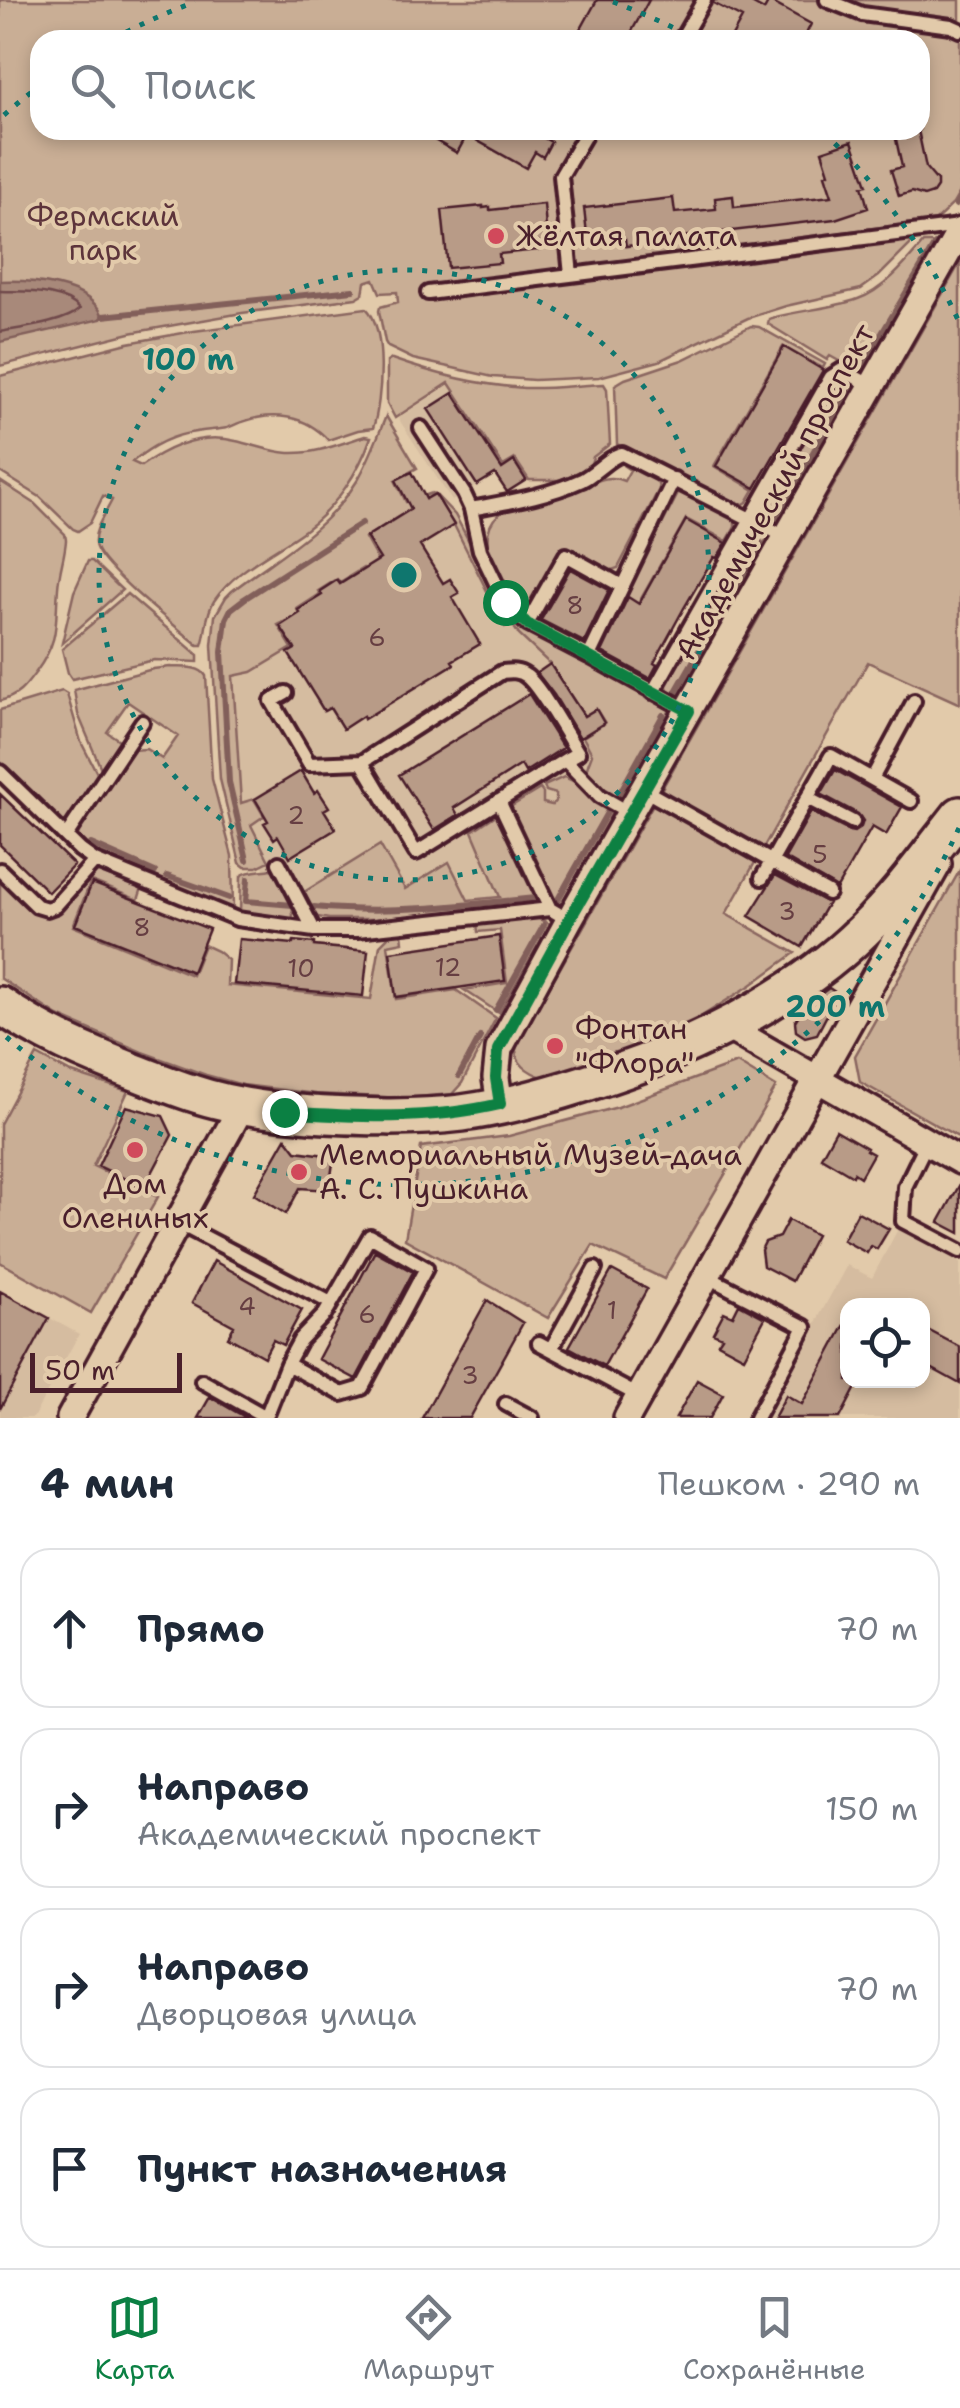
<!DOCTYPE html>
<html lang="ru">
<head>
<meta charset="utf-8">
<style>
	:root { --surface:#fff; --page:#f6f6f7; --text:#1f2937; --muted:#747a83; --line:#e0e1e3; --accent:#0b8043 }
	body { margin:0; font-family:"Shantell Sans",sans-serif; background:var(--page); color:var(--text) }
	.controls { position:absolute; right:30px; bottom:30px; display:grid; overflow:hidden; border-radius:20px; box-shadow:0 5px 15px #0003 }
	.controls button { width:90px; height:90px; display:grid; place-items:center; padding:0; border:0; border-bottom:2px solid var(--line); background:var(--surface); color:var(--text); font:50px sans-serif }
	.scale { position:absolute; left:30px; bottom:25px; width:152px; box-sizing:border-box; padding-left:10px; border:5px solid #4a1f2b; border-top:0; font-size:28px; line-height:35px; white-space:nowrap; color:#4a1f2b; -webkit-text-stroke:8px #e2caaa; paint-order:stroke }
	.stop { position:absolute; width:30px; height:30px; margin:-22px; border:8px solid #0b8043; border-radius:50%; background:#fff }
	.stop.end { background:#0b8043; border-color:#fff; box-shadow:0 2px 10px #0008 }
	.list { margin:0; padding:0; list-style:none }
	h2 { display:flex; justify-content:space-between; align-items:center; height:130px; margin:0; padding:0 40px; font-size:42px }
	h2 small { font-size:32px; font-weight:400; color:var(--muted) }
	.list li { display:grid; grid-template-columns:65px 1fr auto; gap:30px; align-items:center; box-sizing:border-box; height:160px; margin:0 20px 20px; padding:0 20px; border:2px solid var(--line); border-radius:30px }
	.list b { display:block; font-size:38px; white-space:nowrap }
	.list p { margin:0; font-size:32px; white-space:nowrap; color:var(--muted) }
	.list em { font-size:32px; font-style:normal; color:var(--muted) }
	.icon { flex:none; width:55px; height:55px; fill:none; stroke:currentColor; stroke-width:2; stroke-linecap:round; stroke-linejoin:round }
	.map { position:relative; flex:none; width:960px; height:1418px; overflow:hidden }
	.search { position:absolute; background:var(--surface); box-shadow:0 5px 15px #0003; left:30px; right:30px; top:30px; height:110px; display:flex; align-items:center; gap:25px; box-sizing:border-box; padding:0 35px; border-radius:30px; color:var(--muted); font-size:38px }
	.sheet { height:850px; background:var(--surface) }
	nav { display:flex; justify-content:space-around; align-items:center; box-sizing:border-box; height:140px; border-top:2px solid var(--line); background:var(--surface); font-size:28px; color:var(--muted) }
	nav a { display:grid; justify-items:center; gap:5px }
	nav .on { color:var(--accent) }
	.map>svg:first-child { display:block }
	.built { fill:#d5bca0; fill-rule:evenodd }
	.green { fill:#c9ae95; stroke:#8a6660; stroke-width:2.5; fill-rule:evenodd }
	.water { fill:#a8897a; stroke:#825f5a; stroke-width:2.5 }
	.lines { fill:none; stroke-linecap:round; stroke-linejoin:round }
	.shore { stroke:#70494b; stroke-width:2.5 }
	.stream { stroke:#825f5a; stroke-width:6 }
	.building { fill:#b89b87; stroke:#4a1f2b; stroke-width:2.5 }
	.service-casing { stroke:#4a1f2b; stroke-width:20 }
	.minor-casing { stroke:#4a1f2b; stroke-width:32 }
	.secondary-casing { stroke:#4a1f2b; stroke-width:42 }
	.service { stroke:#e2caaa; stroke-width:12 }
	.minor { stroke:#e2caaa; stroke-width:25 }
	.secondary { stroke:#e2caaa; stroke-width:35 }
	.route { stroke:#0b8043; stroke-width:12 }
	.ring { fill:none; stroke:#0f766e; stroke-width:5; stroke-dasharray:5 10 }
	.poi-dot { fill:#d1495b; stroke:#e2caaa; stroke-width:4 }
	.labels { text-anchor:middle; stroke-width:8; stroke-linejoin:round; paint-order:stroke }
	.number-label { font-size:25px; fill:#663e42 }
	.park-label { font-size:30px; fill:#5d343b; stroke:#e2caaa }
	.poi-label { font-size:30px; fill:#4a1f2b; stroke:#e2caaa; text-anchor:start }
	.street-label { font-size:30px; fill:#4a1f2b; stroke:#e2caaa }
	.centre { fill:#0f766e; stroke:#e2caaa; stroke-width:5 }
	.ring-label { font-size:30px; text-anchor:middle; font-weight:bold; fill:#0f766e; stroke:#e2caaa; stroke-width:8; stroke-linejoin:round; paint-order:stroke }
</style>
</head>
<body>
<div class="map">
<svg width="960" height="1418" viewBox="0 0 960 1418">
	<rect width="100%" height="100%" fill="#e2caaa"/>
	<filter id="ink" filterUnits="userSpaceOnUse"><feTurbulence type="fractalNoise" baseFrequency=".01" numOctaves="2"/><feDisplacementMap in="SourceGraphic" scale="20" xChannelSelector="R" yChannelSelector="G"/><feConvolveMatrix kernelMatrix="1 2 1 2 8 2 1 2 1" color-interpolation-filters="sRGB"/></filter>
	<g filter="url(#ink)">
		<path class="built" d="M449,385L502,469L452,501L398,418Z
			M435,494L454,525L506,627L512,623L519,635L550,664L584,716L596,709L625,753L501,896L438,903L311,888L292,899L283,897L264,868L250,837L241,804L231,639L253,607Z
			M898,1229L960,1262V1418H764L847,1265L872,1278ZM848,1306H922V1380H848Z
			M0,1291L79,1334L33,1418H0Z"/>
		<path class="green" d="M0,0H960V192L953,204L936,220L789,239L790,253L914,238L915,240L879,276L861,289L786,306L748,318L659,361L599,377L534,380L493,377L413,359L388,347L385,342L379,311L380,307L398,302L397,292L380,293L374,279L365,282L363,294L356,298L242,313L130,333L0,366ZM40,40H920V130H40Z
			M923,243H931L936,247L863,369L848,366L830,356L827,360L768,324L769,319L772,318C800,310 830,309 858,299C884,290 906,263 923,243Z
			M960,263V704L868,662L726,914L795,953L751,985L694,1021L652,1042L545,1078C530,1073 512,1063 517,1044Z
			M366,308C387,328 382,401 373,428L358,430L328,440C306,415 273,411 242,422C235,424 233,426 227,428C217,430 206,430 196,432C172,435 150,447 132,462L141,466C169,446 202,432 236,441C254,445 271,452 289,453C317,454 339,444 365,436L371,437C359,472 335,508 305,530C275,552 235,569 214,601C205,615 207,631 202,645H198C179,629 96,564 95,544C93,529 106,513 112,500L103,496L90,523L78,531L73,529L40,497L0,472V376L128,343L194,331Z
			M751,326L759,327L825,364L823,368L783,347L714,466L754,490L747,502L742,505L617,444L615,385L625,379L682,360Z
			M392,359C434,374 479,385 524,388C551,389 578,385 604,384L607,389L610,444L593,457L590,467L560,480H529L515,459L503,466L449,383L395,418L387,403V362Z
			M839,380H844L855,385L775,524L766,517V509Z
			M386,416L417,468L395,480L406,502L432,493L435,494L455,515L512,623L671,708L619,802C609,795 589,784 587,771C586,767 591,758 592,754L583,737L605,723L596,709L584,716L550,664L519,635L512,624L505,627L454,525L434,494L365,538L379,563L366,571L363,568L340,582L337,579L318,591L320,594L297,609L299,614L278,625L292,648L252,672L233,676L241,803L254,799L264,816L251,825L269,861L257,867H245L240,863L220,779L212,645L215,616L226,597L232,591C276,557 327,530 357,481C369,461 377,438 386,416Z
			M626,465C639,467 658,475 659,489L618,568L609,571H603L563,548L528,609L524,612C501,596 467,530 504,511C522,502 546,500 565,495C586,489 602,471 624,481L630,470L624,466Z
			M0,481L34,503L65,534L66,540C65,556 59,571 58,588C55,625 60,639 36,672C25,687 19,696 0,701Z
			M679,492H687L731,516L735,519V527L727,541L686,519L625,627L616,621V613Z
			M757,531L769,535L676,698L668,692L666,681L748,535Z
			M88,561H92L122,590L62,643L74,592Z
			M127,594L198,655V662L154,660L72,679L68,673L62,649Z
			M170,667C182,668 199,665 206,676L212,779L232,856L233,911L85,846L78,837L79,826L131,750L146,749L162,759L178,736L128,702L107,732L122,742L102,771L78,714L74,690L153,669Z
			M62,691L67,694L81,742L100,779L71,820L59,823L0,765V710Z
			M564,777L578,783L613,811L559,907L554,903L507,809L540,789L543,793V803L552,805L556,800V794L546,791L544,786Z
			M499,813L538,896L537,901L526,906L372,919H329L318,917L312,913L301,894L380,845L405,889L449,862L468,900L500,897L472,831Z
			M272,869L292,899L293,917L287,922L240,913L241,876C248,870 263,871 272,869Z
			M960,870V1138L860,1082L855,1056Z
			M98,872L142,888L138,900L91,881L73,926L192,975L204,945L217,951L228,960L227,985L371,999L380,945L391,934L402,933L403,942L388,945L396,999L456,990L496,1018L462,1083L452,1094L405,1098L316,1094L243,1085L206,1075L142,1052L58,1016L0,978V877L55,912L92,875Z
			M533,916L550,924L499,1013L464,990L507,983L500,930L478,932L477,923Z
			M37,1055L69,1072L128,1091L93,1166L158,1197L91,1313L0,1262V1124Z
			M737,1063L776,1087L664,1279L593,1245L548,1318L405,1239L421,1147L509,1136L618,1107Z"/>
		<path class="water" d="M0,281C31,280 88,283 103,316L101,319L0,342Z"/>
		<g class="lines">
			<path class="shore" d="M0,291C26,292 61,289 80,309C65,323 22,328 0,332"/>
			<path class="stream" d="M956,205L960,198
				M103,316L353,290
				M863,365L935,244
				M773,522L851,386
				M675,693L761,543
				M618,796L663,715
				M91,844L155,872
				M247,860L229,782L222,652L226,619L231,609L244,599L362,523
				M167,876L229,898
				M248,879L246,901L293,905
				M557,901L608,811
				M314,907C390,914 459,906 534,898
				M496,1010L544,925
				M459,1076L480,1037"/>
		</g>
		<path class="building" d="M597,0H649L627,40H600L581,29Z
			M714,0H746L764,10L769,1L811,24L803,40H730L742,18L713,3Z
			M417,130H530L551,142L543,157L535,152L526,168L467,135L457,153Z
			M894,130H918L926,168L937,181V187L933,193L924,196L912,192L899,196L891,170L902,167Z
			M852,141L867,185L862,186L868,208L835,219L653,240V243L626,246L625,239L588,243L584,208L673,198L675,213L716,209L715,198L733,196L734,207L832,196L825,175L829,173L822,151Z
			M544,204L547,241L538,242L539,250L499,254L500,263L448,268L442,210L483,206V208L490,207V210Z
			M784,347L823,370L755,488L716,466Z
			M453,393L502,469L514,461L526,480L507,492L495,474L477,485L428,409Z
			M412,472L426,499L435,494L454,525L420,546L443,583L450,579L459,593L452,597L480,644L452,661L454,664L364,719L363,716L343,729L330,708L324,711L288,653L295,649L280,626L300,613L298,610L322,595L320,591L337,580L340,584L380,559L366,537L411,509L396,480Z
			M686,520L726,543L717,558L714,557L684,608L654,663L657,665L650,678L602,652L628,597L639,604Z
			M570,569L609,590L584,642L541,620Z
			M550,664L584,716L596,709L604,723L580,738L554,695L537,673Z
			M529,694L563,748L525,772L521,765L454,808L458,815L434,830L399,775Z
			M835,770L902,807L886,835L872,827L837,888L785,858L811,812L849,831L854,832L861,827L863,821L858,814L821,794Z
			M301,771L314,793L318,790L329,807L324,810L336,829L290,857L278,836L274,839L264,823L268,821L255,799Z
			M0,794L74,865L48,892L0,845Z
			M775,875L828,903L802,947L749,916Z
			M92,883L209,929L192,972L75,925Z
			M499,936L505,981L396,997L390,952Z
			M239,939L293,944L294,941L314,943V946L368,951L363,996L234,984Z
			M829,988L838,994L817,1034L805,1037L796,1031L795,1021L804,1006Z
			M126,1106L163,1116L172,1135L144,1188L98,1166Z
			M836,1130L867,1148L866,1150L873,1154L860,1177L854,1173L853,1176L821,1157Z
			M286,1138L296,1151L334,1156L329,1190L300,1188L286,1214L254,1194Z
			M960,1184V1233L939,1222Z
			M858,1212L889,1229L877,1249L871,1246L867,1253L843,1240Z
			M788,1220L816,1235L792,1281L763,1266L761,1250L765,1242L779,1237Z
			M375,1251L413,1272L356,1379L318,1359Z
			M214,1261L302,1310L283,1345L273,1340L264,1357L228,1337L234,1326L192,1303Z
			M612,1270L647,1289L604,1366L569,1347Z
			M0,1291L49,1318L0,1409Z
			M487,1300L523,1323L470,1418H422Z
			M739,1304L765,1318L744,1357L718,1343L722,1337L713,1333L724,1312L733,1316Z
			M848,1319V1380H860L840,1418H774L786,1395L802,1404Z
			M922,1327L960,1347V1384L922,1363Z
			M697,1380L723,1394L710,1418H676Z
			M210,1397L236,1412L247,1418H198Z"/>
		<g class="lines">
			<defs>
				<path id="service" d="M827,0L862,14L951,26L960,30
					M681,40L704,0
					M571,275L561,176L588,130
					M428,293L960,226
					M421,428L464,494L471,509L480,550L505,602L527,624L589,656L674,479
					M471,509C508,502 547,496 582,480C596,473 610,456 622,454L786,537
					M527,624L566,555L622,586
					M589,656L689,711
					M653,692L831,377L842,370L872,386
					M286,693L272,701L309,764L362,762
					M565,760L578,753C567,736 540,686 526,676C518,670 511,671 502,672L362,762L416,853L565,760L600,796L630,813
					M0,772L80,850L95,861L237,919L314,930H357L550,909L569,920
					M872,779L914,701
					M644,790L828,893
					M807,798L853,822
					M499,801L550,909
					M66,836L142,722
					M279,863L314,930
					M0,870L37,906L47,909L55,906L95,861
					M762,878L831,756L911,801
					M927,1142L905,1187L903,1221L960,1251
					M178,1223L331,1303
					M706,1276L805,1327L756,1418
					M539,1343L639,1396
					M551,1349L595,1269
					M202,1381L266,1417L287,1364L300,1340L325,1314L370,1236L426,1268L362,1388L342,1394L287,1364
					M506,1404L532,1418"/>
				<path id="minor" d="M727,1027L960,1161
					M500,1105L496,1078L499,1049L569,920L960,231
					M70,1418L242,1106
					M627,1418L938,864"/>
				<path id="secondary" d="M0,1005C41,1034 88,1054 135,1072C154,1079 173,1087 192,1093C230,1106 271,1111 311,1114C361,1117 412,1119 462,1113C523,1105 587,1084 644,1063C723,1032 802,991 863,931C899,896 929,854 960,815"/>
			</defs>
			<use href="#service" class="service-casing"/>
			<use href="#minor" class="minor-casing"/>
			<use href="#secondary" class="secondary-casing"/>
			<use href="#service" class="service"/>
			<use href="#minor" class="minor"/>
			<use href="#secondary" class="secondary"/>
		</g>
	</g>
	<g class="lines" filter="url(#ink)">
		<path class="route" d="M284,1112C357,1117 428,1121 500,1104L496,1078L498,1050L569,920L689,711L527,624L505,602"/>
	</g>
	<g class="ring">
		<circle cx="404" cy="575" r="305"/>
		<path d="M959 828A610 610 0 0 1 4 1035M4 115A610 610 0 0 1 37 88M113 39A610 610 0 0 1 195 2M613 2A610 610 0 0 1 695 39M824 133A610 610 0 0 1 959 322"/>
	</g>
	<g class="poi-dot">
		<circle cx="496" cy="236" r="10"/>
		<circle cx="555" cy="1046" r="10"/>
		<circle cx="135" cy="1150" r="10"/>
		<circle cx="299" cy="1172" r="10"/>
	</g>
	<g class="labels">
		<g class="number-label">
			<text x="575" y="614">8</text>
			<text x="377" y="646">6</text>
			<text x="296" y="824">2</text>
			<text x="820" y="863">5</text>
			<text x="787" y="920">3</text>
			<text x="142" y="936">8</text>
			<text x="448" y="976">12</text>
			<text x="301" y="977">10</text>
			<text x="247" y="1315">4</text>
			<text x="612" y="1319">1</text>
			<text x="367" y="1323">6</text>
			<text x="470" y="1384">3</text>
		</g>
		<g class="park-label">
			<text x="103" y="226">Фермский<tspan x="103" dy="34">парк</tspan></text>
		</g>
		<g class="poi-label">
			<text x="516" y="246">Жёлтая палата</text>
			<text x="575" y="1039">Фонтан<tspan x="575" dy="34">"Флора"</tspan></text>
			<text x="319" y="1165">Мемориальный Музей-дача<tspan x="319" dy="34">А. С. Пушкина</tspan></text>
			<text x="135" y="1194" text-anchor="middle">Дом<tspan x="135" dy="34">Олениных</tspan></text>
		</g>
		<g class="street-label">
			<text transform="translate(775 492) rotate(-61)" y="10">Академический проспект</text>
		</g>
	</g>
	<circle cx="404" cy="575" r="15" class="centre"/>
	<g class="ring-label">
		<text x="188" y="370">100 m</text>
		<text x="835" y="1017">200 m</text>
	</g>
</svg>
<div class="controls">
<button><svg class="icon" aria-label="locate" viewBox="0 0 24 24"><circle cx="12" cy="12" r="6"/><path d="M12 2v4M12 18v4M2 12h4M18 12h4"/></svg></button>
</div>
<div class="scale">50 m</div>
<div class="stop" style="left:505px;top:602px"></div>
<div class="stop end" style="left:284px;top:1112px"></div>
<div class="search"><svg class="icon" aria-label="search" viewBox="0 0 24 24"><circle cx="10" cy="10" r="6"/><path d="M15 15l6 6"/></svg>Поиск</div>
</div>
<section class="sheet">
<h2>4 мин<small>Пешком · 290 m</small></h2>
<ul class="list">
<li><svg class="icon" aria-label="ahead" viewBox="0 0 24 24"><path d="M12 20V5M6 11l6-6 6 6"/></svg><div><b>Прямо</b></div><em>70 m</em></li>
<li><svg class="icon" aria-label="right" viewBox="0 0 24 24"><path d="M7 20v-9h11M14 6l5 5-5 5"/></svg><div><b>Направо</b><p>Академический проспект</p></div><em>150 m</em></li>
<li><svg class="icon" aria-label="right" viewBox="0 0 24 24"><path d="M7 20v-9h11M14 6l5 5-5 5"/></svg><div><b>Направо</b><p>Дворцовая улица</p></div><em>70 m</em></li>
<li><svg class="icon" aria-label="arrive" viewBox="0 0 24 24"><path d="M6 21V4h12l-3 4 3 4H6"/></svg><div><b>Пункт назначения</b></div></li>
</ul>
</section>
<nav>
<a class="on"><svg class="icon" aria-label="map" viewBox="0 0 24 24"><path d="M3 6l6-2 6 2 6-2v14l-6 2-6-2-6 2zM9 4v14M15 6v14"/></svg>Карта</a>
<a><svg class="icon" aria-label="directions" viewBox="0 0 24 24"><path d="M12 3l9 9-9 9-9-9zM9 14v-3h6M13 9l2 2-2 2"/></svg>Маршрут</a>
<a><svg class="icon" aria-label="saved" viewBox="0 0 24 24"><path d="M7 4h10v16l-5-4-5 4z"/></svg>Сохранённые</a>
</nav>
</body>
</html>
